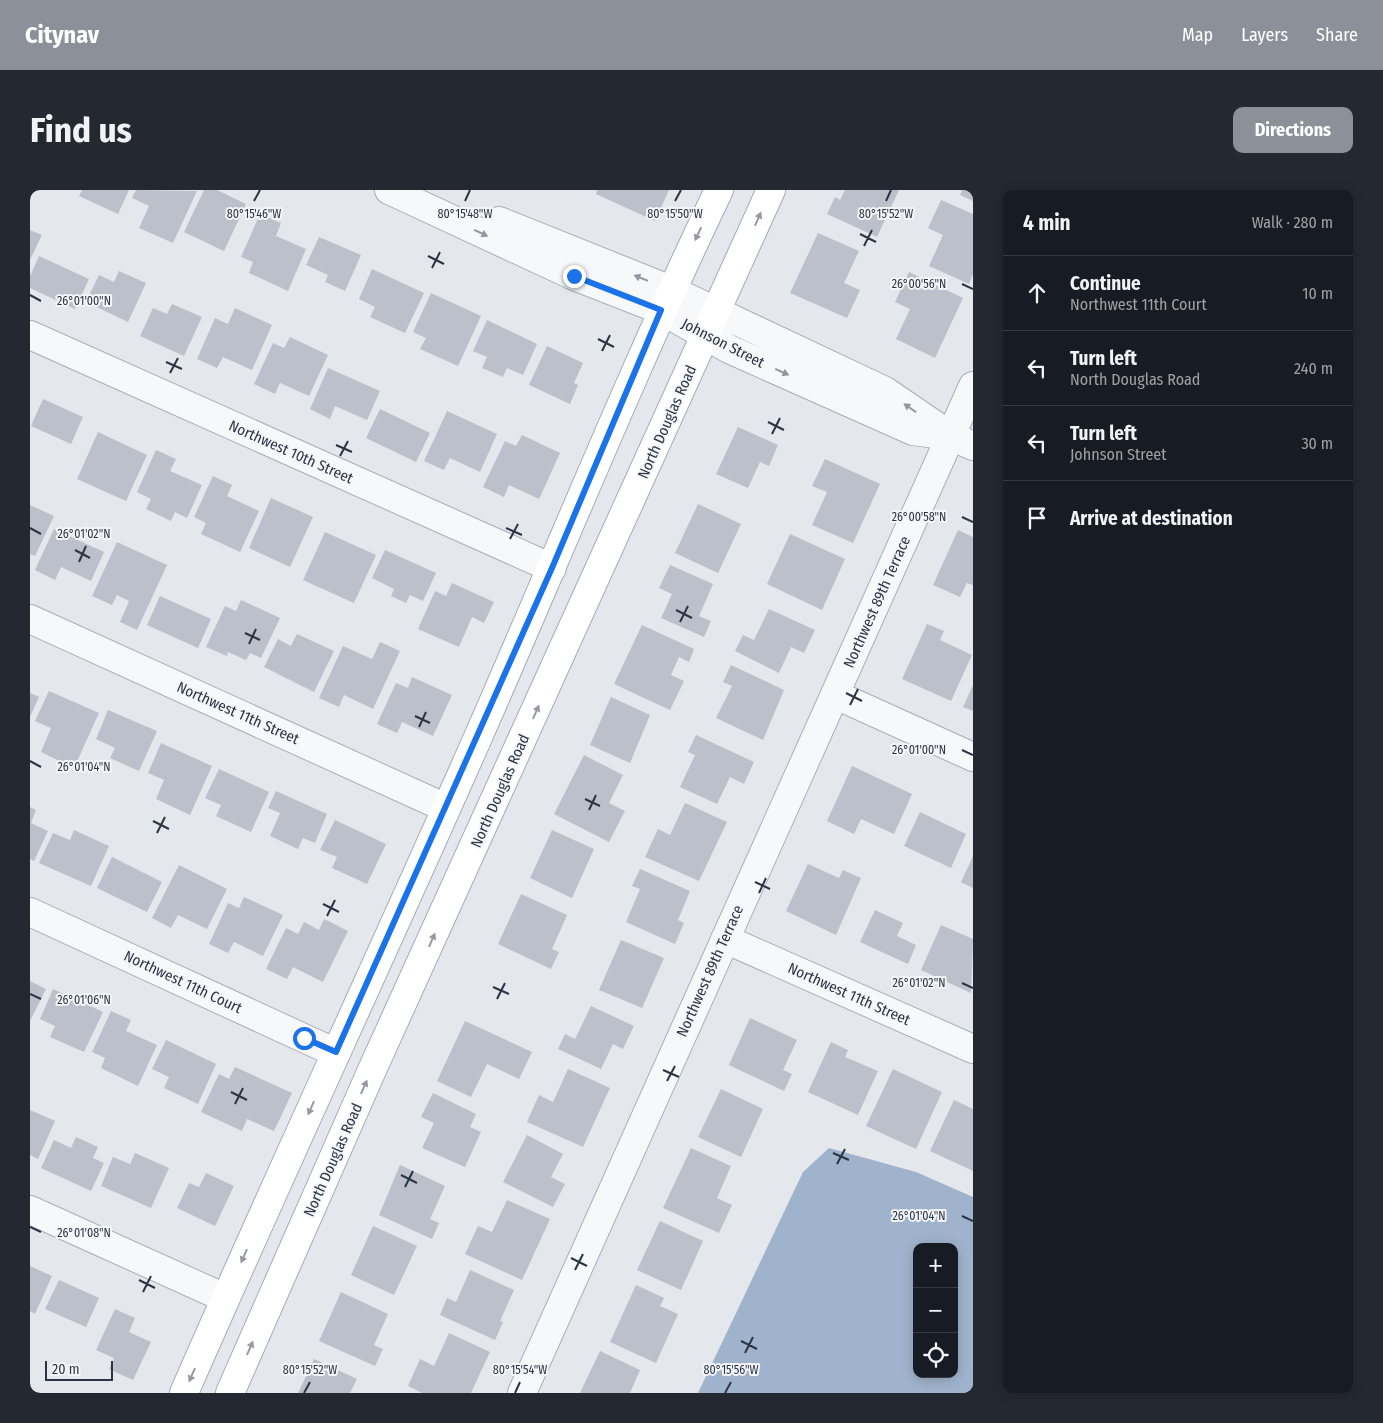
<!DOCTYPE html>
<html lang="en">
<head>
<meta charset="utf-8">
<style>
	:root { --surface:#171b24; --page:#242831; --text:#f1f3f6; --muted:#9ea1a6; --line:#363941; --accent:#8c9099 }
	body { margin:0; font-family:"Fira Sans Condensed",sans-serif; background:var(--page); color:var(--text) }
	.controls { position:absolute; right:15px; bottom:15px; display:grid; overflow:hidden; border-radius:10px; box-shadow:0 2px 12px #0003 }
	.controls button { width:45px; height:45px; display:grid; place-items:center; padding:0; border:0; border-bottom:1px solid var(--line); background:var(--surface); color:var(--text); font:25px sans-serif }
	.scale { position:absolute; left:15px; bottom:12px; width:68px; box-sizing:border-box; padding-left:5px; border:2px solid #2b3445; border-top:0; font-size:14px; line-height:18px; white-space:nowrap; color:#2b3445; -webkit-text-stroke:4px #f4f6f9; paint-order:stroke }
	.stop { position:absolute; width:15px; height:15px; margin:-11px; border:4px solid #1a73e8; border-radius:50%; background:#fff }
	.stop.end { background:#1a73e8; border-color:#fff; box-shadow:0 1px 5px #0008 }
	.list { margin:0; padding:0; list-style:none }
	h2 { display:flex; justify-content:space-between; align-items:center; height:65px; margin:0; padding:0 20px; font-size:21px }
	h2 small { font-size:16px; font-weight:400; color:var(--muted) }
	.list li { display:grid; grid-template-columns:32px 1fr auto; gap:15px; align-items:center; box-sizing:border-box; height:75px; padding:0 20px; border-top:1px solid var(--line) }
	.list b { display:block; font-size:19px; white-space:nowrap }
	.list p { margin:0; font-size:16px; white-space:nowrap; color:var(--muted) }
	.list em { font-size:16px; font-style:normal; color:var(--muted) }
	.icon { flex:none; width:28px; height:28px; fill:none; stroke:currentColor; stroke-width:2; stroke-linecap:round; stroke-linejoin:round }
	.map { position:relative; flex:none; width:943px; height:1203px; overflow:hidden; border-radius:10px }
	header { display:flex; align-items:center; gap:30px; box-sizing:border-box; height:70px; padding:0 25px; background:var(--accent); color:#fff }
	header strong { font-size:24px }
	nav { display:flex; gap:28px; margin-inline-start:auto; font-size:18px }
	.intro { display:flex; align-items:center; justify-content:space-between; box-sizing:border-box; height:120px; padding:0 30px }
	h1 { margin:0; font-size:35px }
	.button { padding:12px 22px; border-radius:10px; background:var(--accent); color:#fff; font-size:18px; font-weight:700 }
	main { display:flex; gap:30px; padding:0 30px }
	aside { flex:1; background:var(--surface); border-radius:10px; box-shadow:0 2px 12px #0003 }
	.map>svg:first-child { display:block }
	.water { fill:#9fb4cc; fill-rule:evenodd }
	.building { fill:#bbc0ca }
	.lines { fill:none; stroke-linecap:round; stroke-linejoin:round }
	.minor-casing { stroke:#a9aeb7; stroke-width:30 }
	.major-casing { stroke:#a3abb8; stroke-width:30 }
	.minor { stroke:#f7f8fa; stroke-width:28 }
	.major { stroke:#fff; stroke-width:28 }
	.oneway { fill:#959aa2 }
	.oneway2 { fill:#9196a0 }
	.route { stroke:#1a73e8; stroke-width:6 }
	.ticks { fill:none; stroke:#2b3445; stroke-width:2 }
	.labels { text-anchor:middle; stroke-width:4; stroke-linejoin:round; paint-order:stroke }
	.street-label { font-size:15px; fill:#2b3445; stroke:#f4f6f9 }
	.ticks-label { font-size:12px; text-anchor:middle; fill:#2b3445; stroke:#f4f6f9; stroke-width:4; stroke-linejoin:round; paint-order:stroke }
</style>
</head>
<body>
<header>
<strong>Citynav</strong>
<nav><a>Map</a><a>Layers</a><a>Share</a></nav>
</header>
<div class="intro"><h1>Find us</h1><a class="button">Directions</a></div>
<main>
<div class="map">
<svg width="943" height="1203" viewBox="0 0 943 1203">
	<rect width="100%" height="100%" fill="#e4e7ec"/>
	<path class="water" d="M799,958L886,982L943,1007V1203H668L773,982ZM887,1057H924V1184H887Z"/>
	<path class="building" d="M52,0H99L88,24L49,6Z
		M106,0L167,1L143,53L109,38L119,16L102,8Z
		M174,0H187L216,14L194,61L154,42Z
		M567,0H639L625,31L566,4Z
		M815,0H869L847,47L797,24L805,7L810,10Z
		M932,0H943V11L930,5Z
		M911,10L943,24V84L939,94L899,76L913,45L898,38Z
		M230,24L251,33L246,46L276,59L258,101L219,83L223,72L211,67Z
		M0,40L12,45L0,70Z
		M788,43L829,61L814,93L830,100L817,128L760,103Z
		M289,47L331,65L315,101L295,92L298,85L276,75Z
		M9,66L59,89L45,119L0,98V86Z
		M342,79L394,103L375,143L340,127L345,117L329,109Z
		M89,81L116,93L98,132L56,112L69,85L84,92Z
		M879,82L933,108L905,168L866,149L880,119L865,112Z
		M401,103L451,126L428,176L390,159L396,148L383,142Z
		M142,114L172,127L154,166L110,146L123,118L137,124Z
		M205,118L242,135L222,180L193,167L187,178L167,169L185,128L198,134Z
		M457,130L507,154L493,185L477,178L473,187L452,178L457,167L443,161Z
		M260,147L298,165L279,206L250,193L245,204L224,194L243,153L254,158Z
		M517,156L553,173L544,193L548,195L540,214L499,195Z
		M298,178L350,201L337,230L305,216L300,229L280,219Z
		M13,209L53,227L41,254L1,236Z
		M350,219L400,243L386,272L336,248Z
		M417,221L467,244L450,282L420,268L414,280L394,271Z
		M708,237L748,255L739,276L730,272L718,298L686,284Z
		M68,242L117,265L96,311L47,289Z
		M492,245L530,263L509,309L479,295L474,307L453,297L475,251L486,256Z
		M126,260L146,269L140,281L172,295L157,328L145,322L141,331L116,319L121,309L107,302Z
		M795,269L850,294L823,353L782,335L797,302L782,296Z
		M183,286L202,295L197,306L229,321L210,362L171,344L176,333L164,327Z
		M241,308L283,327L260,377L219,358Z
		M668,314L711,334L688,383L645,363Z
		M0,315L24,326L5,366L0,364Z
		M24,339L74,362L61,391L31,377L25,390L5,380Z
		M928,340L943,347V395L937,393L930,407L903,395Z
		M295,342L346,365L324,413L273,390Z
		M760,344L815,369L792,420L737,394Z
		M87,352L137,375L107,440L90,432L99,411L87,405L82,415L62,406Z
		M355,360L406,383L393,411L380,405L376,413L361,406L364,399L342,388Z
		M640,375L683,394L669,426L681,431L674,447L631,428L642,404L629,398Z
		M422,393L464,412L454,433L442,427L429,457L388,439L405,401L416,406Z
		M130,406L181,429L168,458L117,435Z
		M211,410L250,428L231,468L220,463L216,470L198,462L197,466L176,457L195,416L206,421Z
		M739,419L785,440L774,463L761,457L749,483L705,461L713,445L724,450Z
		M897,434L914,441L910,450L942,465L921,511L872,489Z
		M612,435L664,459L659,472L649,467L641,485L654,491L640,520L584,494Z
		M267,444L304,461L284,502L234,477L248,449L261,456Z
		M350,452L370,461L343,519L314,505L309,517L289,508L313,456L342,469Z
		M701,475L754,500L733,550L686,528L702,496L693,492Z
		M382,487L422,505L403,546L372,532L367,543L347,534L366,493L378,498Z
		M943,495V521L933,517Z
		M19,501L69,523L44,578L11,562L21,538L5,531Z
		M0,503L9,507L0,527Z
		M581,507L620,525L600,573L560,555Z
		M78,520L127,541L109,581L80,568L85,558L66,549Z
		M666,545L724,572L714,594L700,587L687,614L650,597L665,565L658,562Z
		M131,553L182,576L160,625L126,609L134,590L118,583Z
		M554,565L593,585L579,613L595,621L579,652L524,624Z
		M822,576L882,604L864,644L831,629L824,644L797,631Z
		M189,579L239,602L221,642L186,626L191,615L175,608Z
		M246,601L297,624L285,653L273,648L268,659L240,646L250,623L238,618Z
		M655,613L697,632L669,691L615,667L628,639L640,645Z
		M0,617L6,620L1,633L18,641L4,671L0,669Z
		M890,622L936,644L921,678L874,656Z
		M305,630L356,654L337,694L302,678L307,667L290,660Z
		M44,640L79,656L61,696L9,673L23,643L40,650Z
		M522,640L564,659L542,708L500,688Z
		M943,666V698L931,692Z
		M82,667L132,692L117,722L67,698Z
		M778,674L809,688L813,680L831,688L806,745L756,721Z
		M149,675L197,699L177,739L148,725L141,738L122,728Z
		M610,679L660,701L648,730L654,733L645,754L596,732L610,699L602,696Z
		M491,704L537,725L522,759L529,762L521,779L468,754Z
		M214,707L253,725L233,766L204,752L198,763L179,754L198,713L209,718Z
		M845,720L873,733L867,746L886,755L878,774L830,752Z
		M294,729L318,741L293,792L263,777L257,789L236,779L256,738L268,744L274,732L289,740Z
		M911,735L943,749L941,803L891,780Z
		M591,750L634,768L612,818L569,800Z
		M0,791L16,799L0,831Z
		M23,799L73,822L54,862L20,847L25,836L10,829Z
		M561,816L604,836L593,859L583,854L571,879L528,859L535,844L545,849Z
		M81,821L101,830L96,841L127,855L108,896L71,878L75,868L62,862Z
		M720,828L767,850L753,880L762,884L754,901L699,875Z
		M435,831L502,862L489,889L457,874L441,907L407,891Z
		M136,850L186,874L168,914L134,898L139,887L122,879Z
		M801,852L818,860L815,867L848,881L828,925L778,902Z
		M205,877L262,903L244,941L217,929L212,941L171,922L189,884L199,889Z
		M538,879L580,898L553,957L497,932L509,905L523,912Z
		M863,879L912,902L886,959L836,936Z
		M691,899L733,919L711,967L668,947Z
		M403,903L446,924L440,937L451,942L435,977L392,958L404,933L391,927Z
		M924,910L943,919V981L900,961Z
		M0,920L25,931L8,969L0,965Z
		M497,945L533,964L521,987L535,994L523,1017L473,992Z
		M46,947L68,957L63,968L74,973L61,1001L11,978L24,950L41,958Z
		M661,958L701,976L687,1008L702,1015L689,1043L633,1018Z
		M105,963L139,978L121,1018L71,996L83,967L100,974Z
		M370,975L415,996L400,1029L409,1033L402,1049L349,1025Z
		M176,983L204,996L185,1036L147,1018L159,993L169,997Z
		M477,1010L520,1029L492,1090L435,1064L448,1036L462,1042Z
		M630,1031L673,1051L651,1100L607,1080Z
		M343,1036L387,1056L364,1105L321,1085Z
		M0,1076L22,1086L5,1124L0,1121Z
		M440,1080L484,1100L470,1131L473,1132L465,1150L410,1125L417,1108L426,1112Z
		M29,1090L69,1108L56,1137L15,1119Z
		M606,1095L634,1108L630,1116L648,1124L626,1173L580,1152Z
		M311,1102L358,1124L344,1155L353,1159L345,1176L289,1151Z
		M85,1119L105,1128L99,1142L121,1152L103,1190L79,1179L84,1168L66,1160Z
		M419,1143L460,1162L441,1203H392L378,1196L390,1169L404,1176Z
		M570,1161L610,1180L600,1203H550Z
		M284,1169L327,1189L320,1203H268Z"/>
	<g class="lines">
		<defs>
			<path id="minor" d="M359,0L544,86L631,120L699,159L883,241L921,246
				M469,31L641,100L855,201L921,246L943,256
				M0,145L522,378
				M0,429L416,618
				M806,505L943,567
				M0,722L306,863
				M695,749L943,859
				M0,1020L195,1108
				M492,1203L943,196"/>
			<path id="major" d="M154,1203C250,983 352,765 449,545C529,363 603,179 689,0
				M200,1203L342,880L741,0"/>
		</defs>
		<use href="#minor" class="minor-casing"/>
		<use href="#major" class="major-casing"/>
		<use href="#minor" class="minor"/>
		<use href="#major" class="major"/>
	</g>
	<defs><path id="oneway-solid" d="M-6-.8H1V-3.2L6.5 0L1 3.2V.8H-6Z" transform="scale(1.25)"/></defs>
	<g class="oneway">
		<use href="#oneway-solid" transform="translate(728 29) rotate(-66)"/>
		<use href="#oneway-solid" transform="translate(668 44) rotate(115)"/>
		<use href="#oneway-solid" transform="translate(506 522) rotate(-66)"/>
		<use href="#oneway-solid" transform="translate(402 750) rotate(-66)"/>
		<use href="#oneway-solid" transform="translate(334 897) rotate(-66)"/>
		<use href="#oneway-solid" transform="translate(281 918) rotate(114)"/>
		<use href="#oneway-solid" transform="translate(214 1066) rotate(114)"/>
		<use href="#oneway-solid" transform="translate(220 1158) rotate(-66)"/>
		<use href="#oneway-solid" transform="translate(162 1185) rotate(114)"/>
	</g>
	<g class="oneway2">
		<use href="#oneway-solid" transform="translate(451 43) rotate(25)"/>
		<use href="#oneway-solid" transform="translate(611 88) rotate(-158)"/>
		<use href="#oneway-solid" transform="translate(752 182) rotate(24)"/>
		<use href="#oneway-solid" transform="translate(880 218) rotate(-145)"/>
	</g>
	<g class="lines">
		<path class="route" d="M274,848L306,862L522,378L631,120L544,86"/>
	</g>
	<path class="ticks" d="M224,11L230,0M435,11L440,0M645,11L651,0M856,11L861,0M830,44L846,52M834,56L842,40M398,66L414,74M402,78L410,62M932,94L943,99M0,105L11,111M568,149L584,157M572,161L580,145M136,172L152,179M140,183L148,168M738,232L754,240M742,244L750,228M306,255L322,262M310,266L318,251M932,327L943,332M0,338L11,344M476,338L492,345M480,349L488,334M45,360L60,368M49,372L56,356M646,420L662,428M650,432L658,416M215,443L230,450M219,454L226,439M816,503L832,511M820,515L828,499M385,526L400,533M389,537L396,522M932,560L943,565M0,571L11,577M555,609L570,616M559,620L566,605M123,631L139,639M127,643L135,627M725,692L740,699M729,703L736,688M293,714L309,722M297,726L305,710M932,793L943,798M463,797L479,804M0,804L11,809M467,809L475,793M633,880L649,887M637,891L645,876M201,902L217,910M205,914L213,898M803,963L819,970M807,974L815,959M371,985L387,993M375,997L383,981M932,1026L943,1031M0,1037L11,1042M541,1068L557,1076M545,1080L553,1064M109,1090L125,1098M113,1102L121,1086M711,1151L727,1159M715,1163L723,1147M274,1203L280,1192M485,1203L490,1192M695,1203L701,1192"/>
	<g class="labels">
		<g class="street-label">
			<text transform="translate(693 153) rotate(27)" y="5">Johnson Street</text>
			<text transform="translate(637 232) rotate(-66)" y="5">North Douglas Road</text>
			<text transform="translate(261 262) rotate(24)" y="5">Northwest 10th Street</text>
			<text transform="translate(847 412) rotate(-66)" y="5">Northwest 89th Terrace</text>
			<text transform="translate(208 523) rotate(24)" y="5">Northwest 11th Street</text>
			<text transform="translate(470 601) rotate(-66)" y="5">North Douglas Road</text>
			<text transform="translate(680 781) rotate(-66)" y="5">Northwest 89th Terrace</text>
			<text transform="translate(153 792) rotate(25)" y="5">Northwest 11th Court</text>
			<text transform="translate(819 804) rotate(24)" y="5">Northwest 11th Street</text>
			<text transform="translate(303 970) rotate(-66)" y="5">North Douglas Road</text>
		</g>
	</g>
	<g class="ticks-label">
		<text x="645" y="28">80°15'50"W</text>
		<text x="224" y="28">80°15'46"W</text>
		<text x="435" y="28">80°15'48"W</text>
		<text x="856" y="28">80°15'52"W</text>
		<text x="889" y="98">26°00'56"N</text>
		<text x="54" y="115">26°01'00"N</text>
		<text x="889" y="331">26°00'58"N</text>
		<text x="54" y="348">26°01'02"N</text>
		<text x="889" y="564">26°01'00"N</text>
		<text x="54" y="581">26°01'04"N</text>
		<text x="889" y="797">26°01'02"N</text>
		<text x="54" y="814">26°01'06"N</text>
		<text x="889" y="1030">26°01'04"N</text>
		<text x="54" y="1047">26°01'08"N</text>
		<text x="280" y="1184">80°15'52"W</text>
		<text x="490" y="1184">80°15'54"W</text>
		<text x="701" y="1184">80°15'56"W</text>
	</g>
</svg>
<div class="controls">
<button>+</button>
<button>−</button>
<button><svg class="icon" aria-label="locate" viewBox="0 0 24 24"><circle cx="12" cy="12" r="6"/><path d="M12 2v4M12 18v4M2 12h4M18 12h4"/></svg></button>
</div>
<div class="scale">20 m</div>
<div class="stop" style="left:274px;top:848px"></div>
<div class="stop end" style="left:544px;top:86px"></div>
</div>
<aside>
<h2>4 min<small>Walk · 280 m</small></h2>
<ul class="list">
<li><svg class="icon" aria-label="ahead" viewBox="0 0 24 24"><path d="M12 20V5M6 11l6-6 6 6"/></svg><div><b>Continue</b><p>Northwest 11th Court</p></div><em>10 m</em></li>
<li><svg class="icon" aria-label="left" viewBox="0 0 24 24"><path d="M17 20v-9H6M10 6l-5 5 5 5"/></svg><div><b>Turn left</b><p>North Douglas Road</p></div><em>240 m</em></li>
<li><svg class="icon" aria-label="left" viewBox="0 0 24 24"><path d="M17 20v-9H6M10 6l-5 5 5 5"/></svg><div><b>Turn left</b><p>Johnson Street</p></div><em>30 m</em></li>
<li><svg class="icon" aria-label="arrive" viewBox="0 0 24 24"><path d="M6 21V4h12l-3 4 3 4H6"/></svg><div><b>Arrive at destination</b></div></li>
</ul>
</aside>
</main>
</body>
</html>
